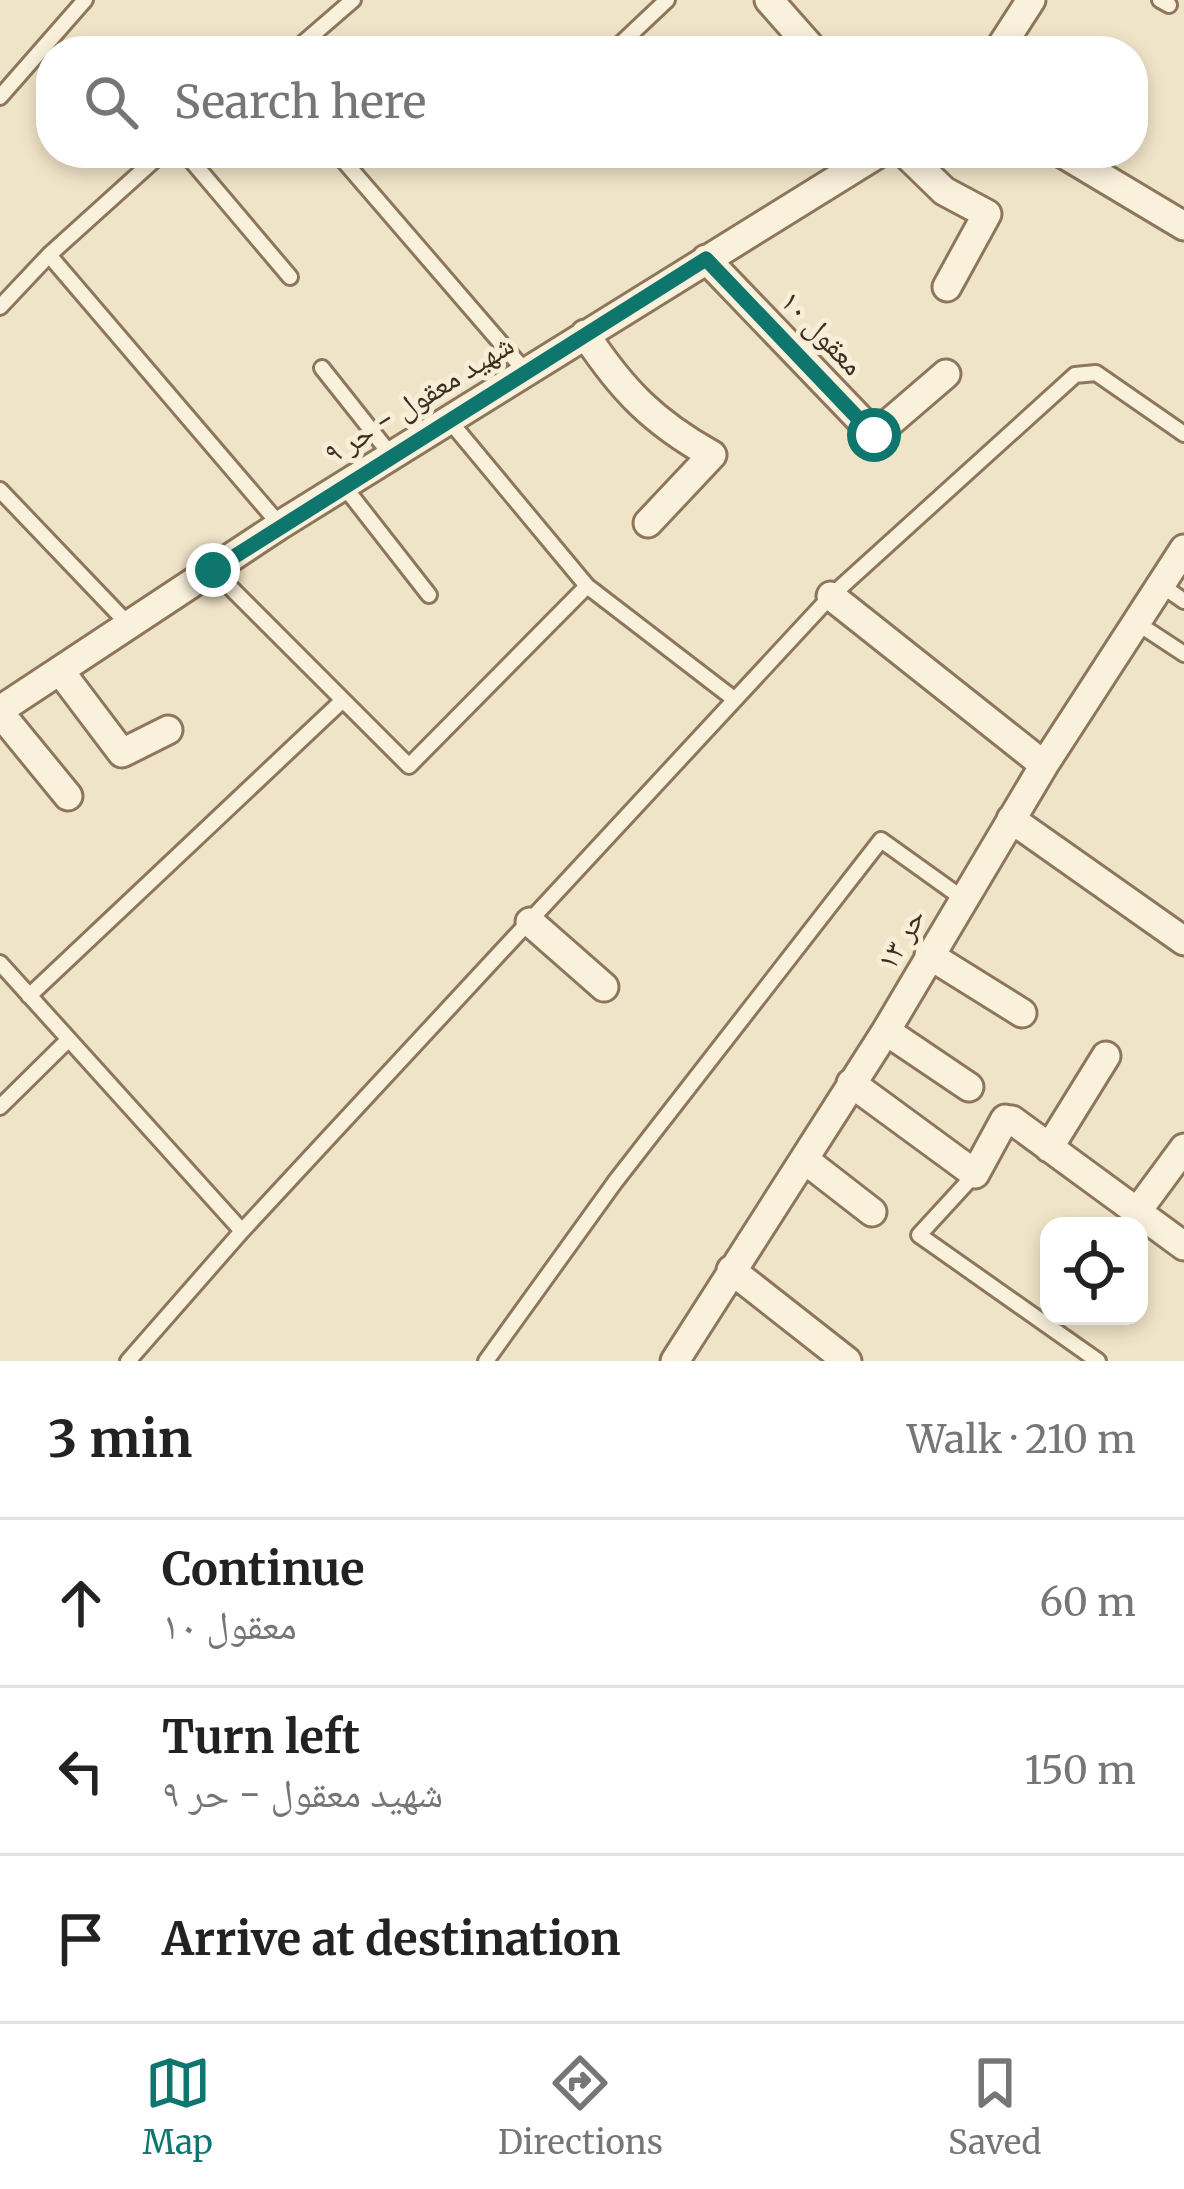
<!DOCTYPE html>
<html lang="en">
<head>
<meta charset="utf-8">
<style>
	:root { --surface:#fff; --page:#f2f2f2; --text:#222; --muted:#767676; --line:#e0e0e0; --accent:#0f766e }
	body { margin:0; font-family:Merriweather,"Noto Naskh Arabic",serif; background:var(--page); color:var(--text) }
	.controls { position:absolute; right:36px; bottom:36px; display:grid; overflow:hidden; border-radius:24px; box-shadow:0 6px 18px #0003 }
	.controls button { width:108px; height:108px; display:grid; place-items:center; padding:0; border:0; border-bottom:3px solid var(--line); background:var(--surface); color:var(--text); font:60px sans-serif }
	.stop { position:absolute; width:36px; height:36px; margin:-27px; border:9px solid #0f766e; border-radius:50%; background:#fff }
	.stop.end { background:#0f766e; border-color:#fff; box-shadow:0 3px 12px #0008 }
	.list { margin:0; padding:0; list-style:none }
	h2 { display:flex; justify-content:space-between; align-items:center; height:156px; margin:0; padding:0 48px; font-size:51px }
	h2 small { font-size:39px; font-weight:400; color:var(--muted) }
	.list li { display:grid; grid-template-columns:78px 1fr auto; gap:36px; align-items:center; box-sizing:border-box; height:168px; padding:0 48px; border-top:3px solid var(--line) }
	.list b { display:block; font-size:45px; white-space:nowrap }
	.list p { margin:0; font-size:39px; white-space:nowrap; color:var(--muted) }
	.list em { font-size:39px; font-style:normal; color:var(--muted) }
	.icon { flex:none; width:66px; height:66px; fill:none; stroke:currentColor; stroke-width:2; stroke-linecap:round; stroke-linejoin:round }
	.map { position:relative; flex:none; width:1184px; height:1361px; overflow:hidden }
	.search { position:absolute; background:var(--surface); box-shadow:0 6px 18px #0003; left:36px; right:36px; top:36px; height:132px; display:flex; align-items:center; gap:30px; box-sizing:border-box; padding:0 42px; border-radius:48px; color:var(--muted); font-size:45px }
	.sheet { height:660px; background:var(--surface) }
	nav { display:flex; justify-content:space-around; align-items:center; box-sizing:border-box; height:168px; border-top:3px solid var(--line); background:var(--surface); font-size:33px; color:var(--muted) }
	nav a { display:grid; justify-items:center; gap:6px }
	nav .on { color:var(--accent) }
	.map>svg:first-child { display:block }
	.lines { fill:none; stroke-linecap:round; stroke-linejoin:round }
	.lane-casing { stroke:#8d765c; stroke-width:20 }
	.street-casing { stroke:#8d765c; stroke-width:33 }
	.lane { stroke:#faf1dc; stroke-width:14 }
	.street { stroke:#faf1dc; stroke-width:27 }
	.route { stroke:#0f766e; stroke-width:15 }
	.labels { text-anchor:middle; stroke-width:10; stroke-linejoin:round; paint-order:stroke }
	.street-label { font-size:30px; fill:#3d2e20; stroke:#f7eed8 }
</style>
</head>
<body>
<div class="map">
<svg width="1184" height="1361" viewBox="0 0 1184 1361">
	<rect width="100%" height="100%" fill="#f0e4c8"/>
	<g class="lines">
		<defs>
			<path id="lane" d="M1160,0L1169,5
				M294,51L353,0
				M613,51L667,0
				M0,97L85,0
				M185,153L290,277
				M337,153L525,371
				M478,156L483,153
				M49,255L280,525
				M0,307L49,255L162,153
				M322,368L391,455
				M448,419L587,586L734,699
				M343,485L429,595
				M0,490L129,625
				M213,570L409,766L587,586
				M1161,585L1184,601
				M1137,623L1184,654
				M0,963L242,1231
				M29,996L343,700
				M0,1107L67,1041
				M975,1174L919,1235L1098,1361
				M128,1361L242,1231L831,596L1075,375L1096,373L1184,434
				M486,1361L615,1182L881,840L962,898"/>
			<path id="street" d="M769,0L814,51
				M998,51L1031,0
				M905,153L944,191L987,214L947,287
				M1062,153L1184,226
				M706,259L875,435L946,374
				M585,334C622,390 653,422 712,455L648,523
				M831,596L1044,765
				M60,671L122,753L168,730
				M0,710L280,525L879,153
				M0,713L68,796
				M1011,819L1184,941
				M530,922L604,987
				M929,955L1022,1013
				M886,1031L969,1087
				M851,1083L975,1174L1005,1119L1012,1120L1184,1246
				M1049,1148L1106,1056
				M805,1160L872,1212
				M1136,1213L1184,1148
				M731,1270L847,1361
				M675,1361L886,1031L1044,765L1184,549"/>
		</defs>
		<use href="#lane" class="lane-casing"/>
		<use href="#street" class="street-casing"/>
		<use href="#lane" class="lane"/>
		<use href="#street" class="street"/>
	</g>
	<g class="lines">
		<path class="route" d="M213,570L706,259L874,435"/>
	</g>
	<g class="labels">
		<g class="street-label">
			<text transform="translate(822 333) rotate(46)" y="10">معقول ۱۰</text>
			<text transform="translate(419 399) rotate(-32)" y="10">شهید معقول - حر ۹</text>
			<text transform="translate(901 939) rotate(-60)" y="10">حر ۱۳</text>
		</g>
	</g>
</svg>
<div class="controls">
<button><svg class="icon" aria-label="locate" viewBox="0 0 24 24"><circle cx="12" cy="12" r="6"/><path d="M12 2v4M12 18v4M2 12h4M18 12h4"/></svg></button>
</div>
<div class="stop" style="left:874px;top:435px"></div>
<div class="stop end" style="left:213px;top:570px"></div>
<div class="search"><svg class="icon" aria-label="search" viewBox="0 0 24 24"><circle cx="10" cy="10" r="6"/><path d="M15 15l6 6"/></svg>Search here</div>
</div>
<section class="sheet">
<h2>3 min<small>Walk · 210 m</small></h2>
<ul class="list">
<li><svg class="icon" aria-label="ahead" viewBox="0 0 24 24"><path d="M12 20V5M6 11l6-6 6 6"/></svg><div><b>Continue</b><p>معقول ۱۰</p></div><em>60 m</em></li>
<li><svg class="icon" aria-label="left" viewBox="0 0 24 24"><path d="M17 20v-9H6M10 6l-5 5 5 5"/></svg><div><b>Turn left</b><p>شهید معقول - حر ۹</p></div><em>150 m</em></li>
<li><svg class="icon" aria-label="arrive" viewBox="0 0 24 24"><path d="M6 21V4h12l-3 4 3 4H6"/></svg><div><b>Arrive at destination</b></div></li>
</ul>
</section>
<nav>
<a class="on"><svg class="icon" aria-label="map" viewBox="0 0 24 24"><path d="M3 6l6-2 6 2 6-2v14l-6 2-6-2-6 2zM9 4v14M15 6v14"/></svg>Map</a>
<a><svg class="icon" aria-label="directions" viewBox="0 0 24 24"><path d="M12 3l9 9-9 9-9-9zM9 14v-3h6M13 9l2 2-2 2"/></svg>Directions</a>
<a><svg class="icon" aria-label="saved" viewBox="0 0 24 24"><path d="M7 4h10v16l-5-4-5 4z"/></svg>Saved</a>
</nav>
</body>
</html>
